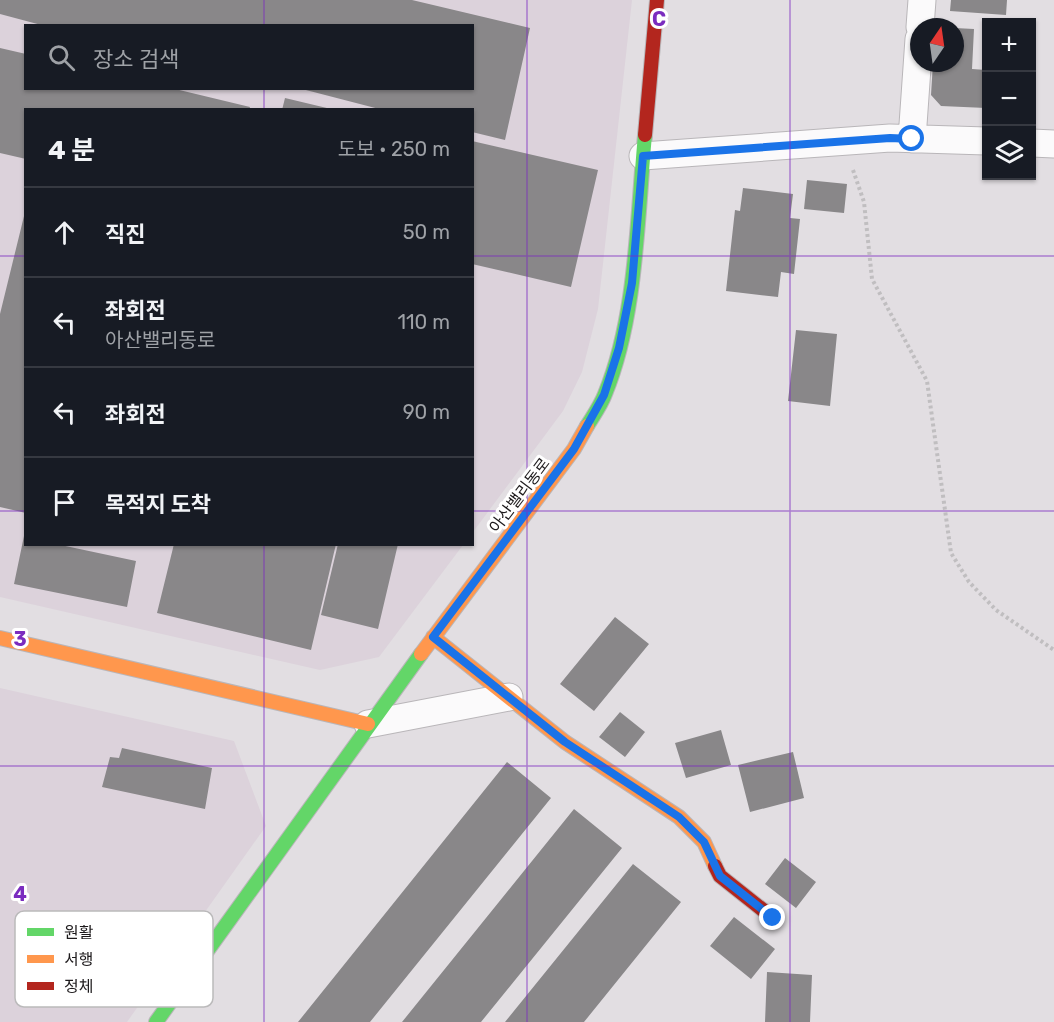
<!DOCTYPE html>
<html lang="ko">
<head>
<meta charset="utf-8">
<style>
	:root { --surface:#171b24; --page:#20242c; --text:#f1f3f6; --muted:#9ea1a6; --line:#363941 }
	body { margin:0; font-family:Rubik,"Noto Sans KR",sans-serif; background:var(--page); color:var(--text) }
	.controls { position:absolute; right:18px; top:18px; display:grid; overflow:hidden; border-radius:0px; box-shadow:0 2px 4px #0004 }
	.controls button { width:54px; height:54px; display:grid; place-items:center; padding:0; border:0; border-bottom:2px solid var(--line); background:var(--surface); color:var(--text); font:30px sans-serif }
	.compass { position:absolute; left:910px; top:18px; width:54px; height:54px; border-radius:50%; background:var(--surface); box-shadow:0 2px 4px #0004; rotate:13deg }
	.stop { position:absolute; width:18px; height:18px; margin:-14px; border:4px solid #1a73e8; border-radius:50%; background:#fff }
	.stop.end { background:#1a73e8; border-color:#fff; box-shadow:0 2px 6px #0008 }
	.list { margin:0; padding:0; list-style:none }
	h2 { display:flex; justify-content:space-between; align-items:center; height:78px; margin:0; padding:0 24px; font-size:26px }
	h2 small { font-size:20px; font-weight:400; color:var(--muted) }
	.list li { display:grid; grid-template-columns:39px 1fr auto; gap:18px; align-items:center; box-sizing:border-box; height:90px; padding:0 24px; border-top:2px solid var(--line) }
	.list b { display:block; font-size:22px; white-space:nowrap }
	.list p { margin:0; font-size:20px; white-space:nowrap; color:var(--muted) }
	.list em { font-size:20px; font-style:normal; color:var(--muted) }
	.icon { flex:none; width:33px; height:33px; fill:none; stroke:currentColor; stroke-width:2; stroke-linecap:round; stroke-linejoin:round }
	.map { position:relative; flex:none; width:1054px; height:1022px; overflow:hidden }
	.search { position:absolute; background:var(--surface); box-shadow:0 2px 4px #0004; left:24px; top:24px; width:450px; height:66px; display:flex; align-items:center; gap:15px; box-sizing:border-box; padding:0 21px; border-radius:0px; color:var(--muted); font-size:22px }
	.panel { position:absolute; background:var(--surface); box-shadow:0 2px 4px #0004; left:24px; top:108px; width:450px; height:438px; border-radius:0px }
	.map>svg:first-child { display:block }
	.built { fill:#dcd2db; fill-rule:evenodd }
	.building { fill:#898789 }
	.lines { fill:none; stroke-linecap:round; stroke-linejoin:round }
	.street-casing { stroke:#b9b6b9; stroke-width:29 }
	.fast-casing { stroke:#b9b6b9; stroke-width:16 }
	.slow-casing { stroke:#b9b6b9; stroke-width:16 }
	.jam-casing { stroke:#b9b6b9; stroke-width:16 }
	.path { stroke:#c0bec0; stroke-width:4; stroke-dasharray:3 3; stroke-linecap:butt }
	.street { stroke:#fbfafb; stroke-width:27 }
	.fast { stroke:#63d668; stroke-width:14 }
	.slow { stroke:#ff974d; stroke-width:14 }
	.jam { stroke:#b3261e; stroke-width:14 }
	.route { stroke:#1a73e8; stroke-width:8 }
	.grid { fill:none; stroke:#7b2cbf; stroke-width:1.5; stroke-opacity:0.55 }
	.labels { text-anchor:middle; stroke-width:6; stroke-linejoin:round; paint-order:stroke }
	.street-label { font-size:16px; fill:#1d1a1c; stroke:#fff }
	.key { fill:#fff; stroke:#bbbabb; stroke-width:1.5 }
	.key-label { font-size:16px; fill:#1d1a1c }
	.grid-label { font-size:20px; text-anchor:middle; font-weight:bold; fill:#7b2cbf; stroke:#fff; stroke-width:6; stroke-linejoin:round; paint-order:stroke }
</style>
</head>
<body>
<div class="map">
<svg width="1054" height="1022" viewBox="0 0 1054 1022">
	<rect width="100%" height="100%" fill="#e2dee2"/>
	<path class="built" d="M0,0H632L598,309L582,372L563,411L473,532L472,110H26V544L463,545L379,657L320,670L0,597ZM26,26H472V88H26Z
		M0,688L234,741L266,826L127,1022H0Z"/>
	<path class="building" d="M0,0H412L530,28L505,140L472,132V110H383L302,89L472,88V26H45L0,14Z
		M951,0H1007L1006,15L950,11Z
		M955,28L974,29L972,69L986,70V108L941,106L931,95L933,63H955Z
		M0,48L26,54V88H171L250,107L249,110H26V159L0,153Z
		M285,98L331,109V110H282Z
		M472,141L598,170L571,287L472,264Z
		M807,180L847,184L844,213L804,209Z
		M743,188L793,194L790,218L800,219L794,274L781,272L778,297L726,291L735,210L740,211Z
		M25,212H26V513L0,507V314Z
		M796,330L837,334L830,406L788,401Z
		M24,536L26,544H56L136,561L127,607L14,584Z
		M174,544H336L311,650L157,613Z
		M338,544H398L378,629L321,615Z
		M615,617L649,644L594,711L560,684Z
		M620,712L645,732L625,757L599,737Z
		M721,730L731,765L686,778L675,743Z
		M122,748L212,768L205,809L102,787L110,757L119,758Z
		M793,752L804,798L750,812L738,765Z
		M507,762L551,798L370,1022H298Z
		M574,809L622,848L481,1022H402Z
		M785,858L816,882L796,908L765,884Z
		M633,864L681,902L584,1022H505Z
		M734,917L775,949L751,979L710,946Z
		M767,972L812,975L810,1022H765Z"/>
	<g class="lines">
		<defs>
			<path id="street" d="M920,27L922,0
				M912,139L919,39
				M1032,143L1054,144
				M643,156L890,138L986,141
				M368,724L509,697"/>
			<path id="fast" d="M587,426C593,416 601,405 605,394C637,316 637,218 645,135
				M156,1022L421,654"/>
			<path id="slow" d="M433,637L565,742L679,817L704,842L715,866
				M0,638L368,724
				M421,654L574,449L587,426"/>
			<path id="jam" d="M645,135L657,0
				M715,866L720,876L773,918"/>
		</defs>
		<use href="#street" class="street-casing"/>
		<use href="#fast" class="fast-casing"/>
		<use href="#slow" class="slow-casing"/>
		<use href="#jam" class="jam-casing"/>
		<path class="path" d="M853,170L864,202L872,279L927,381L951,553L969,582L996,610L1054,650"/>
		<use href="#street" class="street"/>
		<use href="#fast" class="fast"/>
		<use href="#slow" class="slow"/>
		<use href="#jam" class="jam"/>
	</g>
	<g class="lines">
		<path class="route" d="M773,918L720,876L704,842L679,817L565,742L433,637L574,449L604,395L619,348L632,283L643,156L890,138L912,139"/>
	</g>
	<path class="grid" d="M264,0V26M527,0V1022M790,0V1022M264,88V110M0,256H26M472,256H1054M0,511H26M472,511H1054M264,544V1022M0,766H1054"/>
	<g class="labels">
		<g class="street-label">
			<text transform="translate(519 495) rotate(-53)" y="6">아산밸리동로</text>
		</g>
	</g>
	<rect x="15" y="911" width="198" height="96" rx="9" class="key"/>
	<rect x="27" y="928" width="27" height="8" fill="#63d668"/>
	<rect x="27" y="955" width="27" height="8" fill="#ff974d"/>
	<rect x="27" y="982" width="27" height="8" fill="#b3261e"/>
	<g class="key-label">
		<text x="64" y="938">원활</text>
		<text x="64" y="965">서행</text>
		<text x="64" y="992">정체</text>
	</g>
	<g class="grid-label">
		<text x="659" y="26">C</text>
		<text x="20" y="646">3</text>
		<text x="20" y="901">4</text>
	</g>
</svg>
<div class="controls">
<button>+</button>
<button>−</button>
<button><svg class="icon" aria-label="layers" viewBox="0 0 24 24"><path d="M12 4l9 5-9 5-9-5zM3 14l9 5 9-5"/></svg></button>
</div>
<svg class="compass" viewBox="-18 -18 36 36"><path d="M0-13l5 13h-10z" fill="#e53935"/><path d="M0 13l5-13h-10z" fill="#9ea1a6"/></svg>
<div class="stop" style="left:912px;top:139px"></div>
<div class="stop end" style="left:773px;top:918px"></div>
<div class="search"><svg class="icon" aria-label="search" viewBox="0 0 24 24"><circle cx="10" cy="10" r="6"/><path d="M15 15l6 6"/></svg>장소 검색</div>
<section class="panel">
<h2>4 분<small>도보 · 250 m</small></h2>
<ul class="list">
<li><svg class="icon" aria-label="ahead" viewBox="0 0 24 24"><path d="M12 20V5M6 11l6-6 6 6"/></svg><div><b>직진</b></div><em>50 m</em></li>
<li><svg class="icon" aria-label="left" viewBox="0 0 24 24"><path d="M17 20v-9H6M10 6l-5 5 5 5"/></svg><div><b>좌회전</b><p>아산밸리동로</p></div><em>110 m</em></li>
<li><svg class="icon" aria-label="left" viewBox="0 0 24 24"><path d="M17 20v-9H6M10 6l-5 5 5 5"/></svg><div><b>좌회전</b></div><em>90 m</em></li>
<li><svg class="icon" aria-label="arrive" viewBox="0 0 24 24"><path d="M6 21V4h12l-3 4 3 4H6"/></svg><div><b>목적지 도착</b></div></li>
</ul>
</section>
</div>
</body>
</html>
